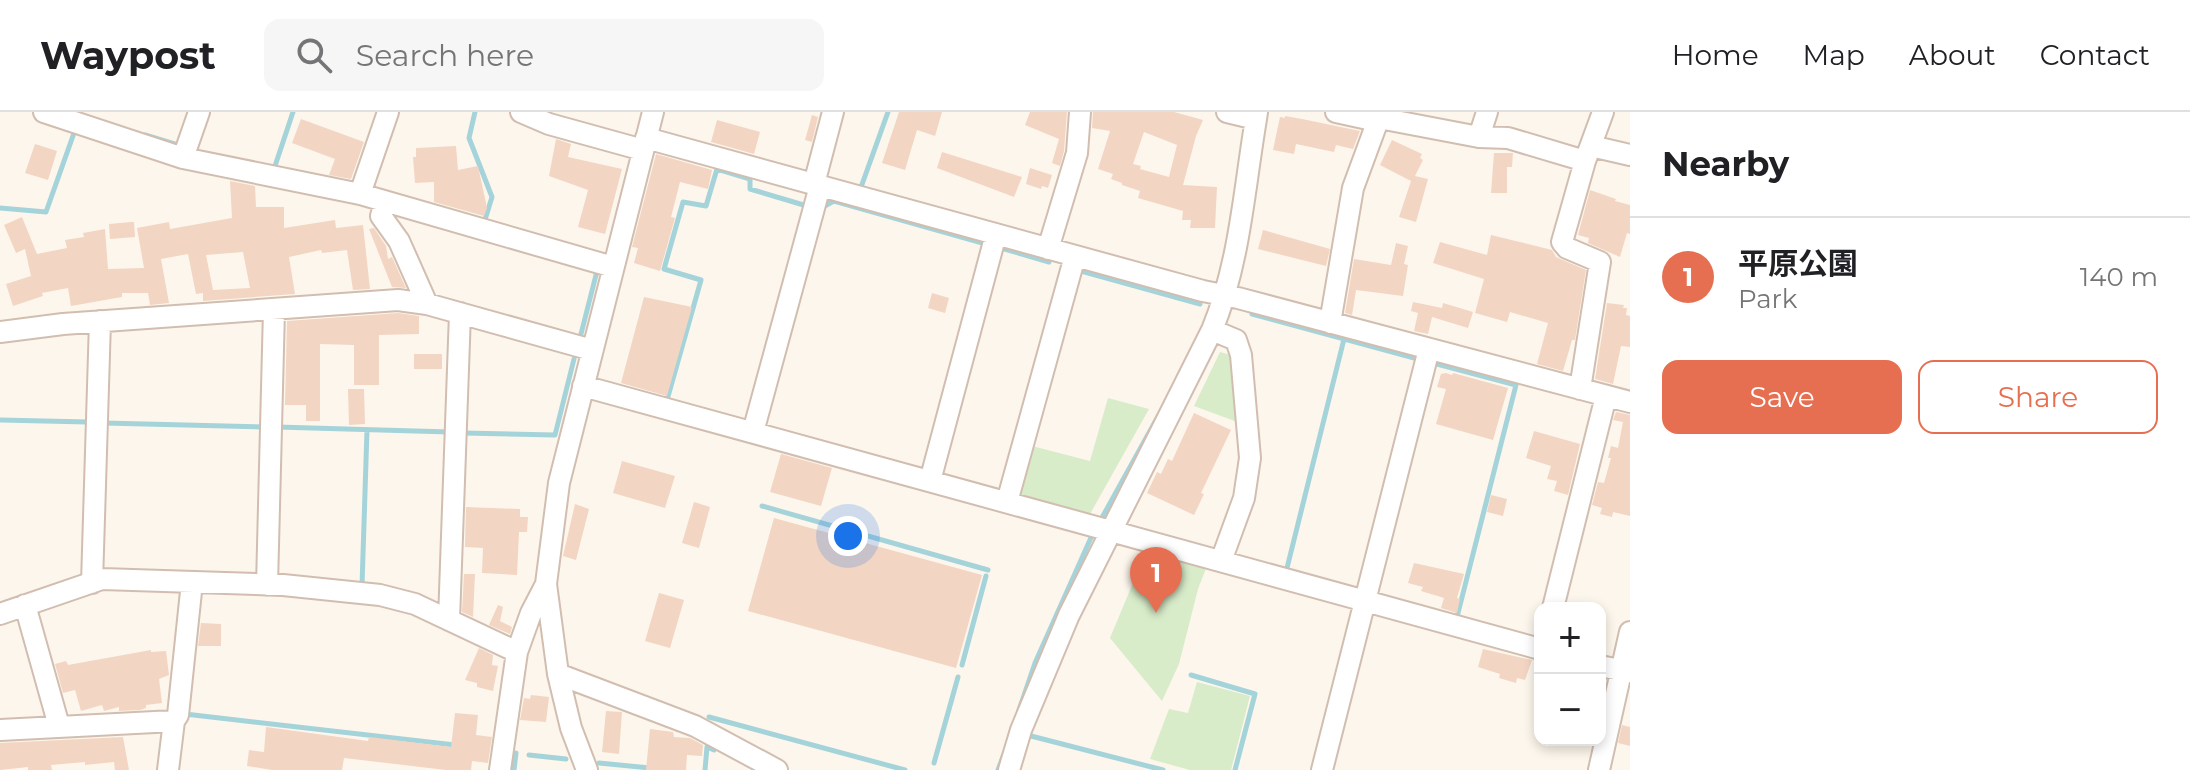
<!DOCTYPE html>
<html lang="en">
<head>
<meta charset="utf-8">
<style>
	:root { --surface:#fff; --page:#f6f6f6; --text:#202124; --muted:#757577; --line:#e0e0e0; --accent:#e76f51 }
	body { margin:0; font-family:Montserrat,"Noto Sans JP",sans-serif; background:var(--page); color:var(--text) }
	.controls { position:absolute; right:24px; bottom:24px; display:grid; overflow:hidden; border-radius:16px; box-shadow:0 4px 12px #0003 }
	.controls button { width:72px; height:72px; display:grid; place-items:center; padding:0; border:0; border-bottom:2px solid var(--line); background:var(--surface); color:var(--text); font:40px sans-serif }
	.you { position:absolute; left:848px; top:424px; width:28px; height:28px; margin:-20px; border:6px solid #fff; border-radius:50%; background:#1a73e8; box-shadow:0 0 0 12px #1a73e833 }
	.badge { display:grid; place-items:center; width:52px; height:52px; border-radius:50%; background:var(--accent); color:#fff; font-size:26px; font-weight:700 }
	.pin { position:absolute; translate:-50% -66px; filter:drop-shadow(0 2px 4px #0008) }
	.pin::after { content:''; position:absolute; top:42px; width:28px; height:24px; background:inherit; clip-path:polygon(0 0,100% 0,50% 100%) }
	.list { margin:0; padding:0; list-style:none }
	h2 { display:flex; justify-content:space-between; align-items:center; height:104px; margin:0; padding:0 32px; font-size:34px }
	h2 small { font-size:26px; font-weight:400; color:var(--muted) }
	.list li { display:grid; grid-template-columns:52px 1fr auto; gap:24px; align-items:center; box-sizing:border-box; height:120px; padding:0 32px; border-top:2px solid var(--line) }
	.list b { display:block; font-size:30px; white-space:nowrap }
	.list p { margin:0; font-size:26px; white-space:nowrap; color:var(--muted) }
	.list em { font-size:26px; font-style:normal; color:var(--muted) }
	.actions { display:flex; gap:16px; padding:24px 32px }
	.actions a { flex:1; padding:18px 0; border:2px solid var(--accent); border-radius:16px; text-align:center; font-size:28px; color:var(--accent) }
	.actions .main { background:var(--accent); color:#fff }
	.icon { flex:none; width:44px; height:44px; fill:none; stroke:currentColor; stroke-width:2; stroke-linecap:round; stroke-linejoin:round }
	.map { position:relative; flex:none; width:1630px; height:658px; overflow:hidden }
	header { display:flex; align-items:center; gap:48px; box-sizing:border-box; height:112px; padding:0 40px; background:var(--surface); border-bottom:2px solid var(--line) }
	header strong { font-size:38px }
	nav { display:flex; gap:44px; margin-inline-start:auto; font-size:28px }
	.search { width:560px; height:72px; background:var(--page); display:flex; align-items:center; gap:20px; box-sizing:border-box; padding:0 28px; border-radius:16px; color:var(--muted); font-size:30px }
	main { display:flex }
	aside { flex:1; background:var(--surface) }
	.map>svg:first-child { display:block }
	.green { fill:#d8ecc9 }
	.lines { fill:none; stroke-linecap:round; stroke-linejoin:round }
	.stream { stroke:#a5d3da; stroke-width:5 }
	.building { fill:#f3d5c3; fill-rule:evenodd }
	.minor-casing { stroke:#d1beb0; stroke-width:24 }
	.minor { stroke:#fff; stroke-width:20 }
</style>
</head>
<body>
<header>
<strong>Waypost</strong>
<div class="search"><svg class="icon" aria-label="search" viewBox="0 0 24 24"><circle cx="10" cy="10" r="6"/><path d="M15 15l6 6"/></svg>Search here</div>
<nav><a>Home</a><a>Map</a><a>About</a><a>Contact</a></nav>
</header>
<main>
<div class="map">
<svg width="1630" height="658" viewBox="0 0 1630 658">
	<rect width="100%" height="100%" fill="#fdf6ec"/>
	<path class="green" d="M1220,240L1234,244L1240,311L1194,294Z
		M1108,286L1149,297L1090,402L1021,384L1019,380L1032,334L1090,349Z
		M1148,435L1208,451L1198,477L1179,552L1162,589L1110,526Z
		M1197,570L1250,584L1231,658H1190L1150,647L1169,597L1188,601Z"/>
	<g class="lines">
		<path class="stream" d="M475,0L469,26L492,85L484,111
			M145,23L178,33
			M274,57L293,0
			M860,78L888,0
			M823,95L834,89L986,132
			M0,96L46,100L74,21
			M1001,136L1049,150
			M1081,159L1200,192
			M1252,202L1418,247
			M580,226L597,159
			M1437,252L1516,273L1457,505
			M667,288L701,168L664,157L683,90L706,94L717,57L750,67V77L807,94
			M0,308L88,310
			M104,311L264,315
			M277,315L450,320
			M463,321L555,323L574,247
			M762,394L988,458
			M1099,411L1160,301
			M1287,456L1344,227
			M362,474L367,318
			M962,553L986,464
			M1191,563L1255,582L1235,658
			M1019,598L1035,551L1094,419
			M185,602L455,633
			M709,605L905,658
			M1031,624L1163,658
			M529,643L566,647
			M599,651L650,656
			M934,651L958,565
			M514,658L516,641
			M705,658L707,635L714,638
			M998,658L1004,642"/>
	</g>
	<path class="building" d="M899,0H942L935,24L917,18L905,58L882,51Z
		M1030,0H1067L1064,39L1060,54L1052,51L1059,27L1025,13Z
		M1093,0H1174L1203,8L1196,24L1183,73L1217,75L1215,116H1190L1191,108H1182L1183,99L1138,86L1140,79L1122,73V71L1111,67L1113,62L1098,57L1110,19L1092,16ZM1144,20L1177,33L1169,65L1140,57L1141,54L1133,52Z
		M812,3L818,5L812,30L805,28Z
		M1285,4L1302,7L1360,19L1353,37L1336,33L1334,40L1296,32L1294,42L1273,38L1280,5L1285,6Z
		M301,7L364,30L351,67L329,63L335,47L292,31Z
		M717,8L760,20L754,42L711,30Z
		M556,27L571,32L568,45L622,57L605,122L578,115L588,78L549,64Z
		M1392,28L1422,42L1420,46L1423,48L1415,64L1428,67L1416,110L1399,105L1411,69L1380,53Z
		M35,32L57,39L48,68L25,61Z
		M456,34L458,58L478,54L487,96L484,104L434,90V70L415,71L413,45H416V36Z
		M942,40L1022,65L1014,85L937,56Z
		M1494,41H1513L1512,55H1507V81H1491Z
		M656,42L712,58L708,77L680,70L671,105L675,106L660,159L634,151L638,136L632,135Z
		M1030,56L1052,63L1048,76L1042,74L1041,77L1026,72Z
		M230,69L255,74L256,95H284V116L335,108L336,116L363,113L370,177L353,178L347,138L322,141L321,138L289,145L295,182L203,189V181L196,182L188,142L161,147L169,191L150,193L148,181H122V185L71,194L68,176L42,181L43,184L13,194L6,172L31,164L25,137L16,141L4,113L22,105L37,142L67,136L65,128L84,125L83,121L105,117L108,157L144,156L137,116L169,110L170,117L232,106ZM243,140L250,176L213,178L206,143Z
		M1590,78L1616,87L1615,89L1630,93V122L1627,121L1620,145L1588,131L1589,126L1578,123Z
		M131,110H134L135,125L110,127L109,112Z
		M374,116L386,134L388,147L392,145L406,176L392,175L369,117Z
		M1263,118L1330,137L1326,154L1258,137Z
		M1491,123L1552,138L1556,145L1586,158L1575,228H1572L1563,259L1537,252L1548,211L1510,200L1507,210L1475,201L1484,167L1433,151L1440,130L1487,143Z
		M1396,131L1408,134L1404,152L1408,153L1403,184L1356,178L1352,203L1345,201L1354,147L1391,153Z
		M932,181L949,186L945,201L928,196Z
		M644,185L692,195L667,284L621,271Z
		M1413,190L1442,196L1443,191L1473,200L1468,216L1432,205L1428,222L1414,219L1418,201L1411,199Z
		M1607,191L1624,193L1623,196H1627L1626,203L1630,204V235L1621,234L1613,272L1595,267Z
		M398,201L419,204V222L379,223V273H354V233L320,232V309H306V293H285L287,209Z
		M414,242H442V257H414Z
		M1446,261L1452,263L1453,261L1508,276L1493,328L1436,312L1446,277L1437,275L1441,262Z
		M348,277H364L365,312L349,313Z
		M1616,300L1630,303V404L1613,400L1612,405L1600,402L1602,396L1592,393L1598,370L1604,371L1611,346H1608L1611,334L1618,336L1623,310L1613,308Z
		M1194,301L1231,318L1201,381L1204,382L1194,403L1147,381L1157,360L1161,362L1168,347L1172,349Z
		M1534,319L1580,332L1568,383L1554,379L1557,369L1547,367L1551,354L1526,346Z
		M781,342L832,356L821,394L770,380Z
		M622,349L675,364L665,396L613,381Z
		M1491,383L1507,387L1503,404L1487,400Z
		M694,390L710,395L699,436L682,431Z
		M575,392L589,397L576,448L563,444Z
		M466,395L520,397V405H528L527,420H519L517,463L482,461L483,436L465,435Z
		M774,406L982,463L956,556L748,499Z
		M1414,451L1464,462L1457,486L1460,487L1457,501L1441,496L1444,486L1421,479L1423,475L1408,471Z
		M464,462H475L473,505L462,500Z
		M659,481L684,488L670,536L645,529Z
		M498,493L503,495L500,509L512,515L510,522L489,513Z
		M201,511L221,512V534H198Z
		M479,536L493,543L492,553L498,554L493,579L477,575V571L465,568Z
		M1483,537L1532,548L1525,568L1517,566L1516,571L1499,566L1500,562L1478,555Z
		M151,538V540L166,539L169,563L159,567L162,591L146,593V596L140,598L119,599V595L104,599L102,593L81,599L75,578L63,581L55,552L66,549L68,553Z
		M531,583L549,585L546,610L520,608L524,586L530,587Z
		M606,599L622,600L619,642L602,640Z
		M455,601L478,603L476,623L492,625L488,651L472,649L471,658H446L344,646L342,658H272L247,654L249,638L264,640L266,615L368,629L369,625L451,635Z
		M1622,613L1630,615V634L1618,631Z
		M650,617L673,620L674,625L690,626L703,633L702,644L687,643L686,658H646Z
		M123,625L129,658H115L114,650L85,653V650L51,653L52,658H28V655L0,658V631Z"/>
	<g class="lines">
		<defs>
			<path id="minor" d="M44,0L183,46L360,82L613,155
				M521,0L549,12L643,38
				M1227,0L1256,7L1257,0
				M1336,0L1377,9
				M1379,6L1479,25L1508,26L1585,49
				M1479,25L1487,0
				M646,26L1203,179L1238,186L1630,290
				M1591,34L1630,43
				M183,46L199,0
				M814,72L833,0
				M360,82L388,0
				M385,90L381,104L399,129L427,192
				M1048,137L1077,41L1080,0
				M1330,211L1353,76L1381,0
				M1212,218L1236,228L1241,243L1250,346L1244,386L1221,449
				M0,220L63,212L398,188L427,192L592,238
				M583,274L1540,537
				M1580,277L1600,150L1567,136L1562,130L1585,49L1603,0
				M753,320L820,74
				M930,369L996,122
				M1007,390L1075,144
				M92,471L100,209
				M267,473L274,198
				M25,493L59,614
				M1553,496L1606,284
				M0,502L102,467L283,473L380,483L415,492L517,540
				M449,508L460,201
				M1600,554L1630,560
				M558,562L695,614L777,658
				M174,609L178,603L192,470
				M0,618L174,609L168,658
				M500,658L517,540L531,501L546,472
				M587,658L571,616L558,562L546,472L559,371L653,0
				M1009,658L1021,618L1069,503L1212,218C1240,150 1244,78 1256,7
				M1322,658L1429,237
				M1599,658L1630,520"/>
		</defs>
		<use href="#minor" class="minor-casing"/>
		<use href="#minor" class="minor"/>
	</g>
</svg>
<div class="controls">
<button>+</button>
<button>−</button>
</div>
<div class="you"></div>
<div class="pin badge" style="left:1156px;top:501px">1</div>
</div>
<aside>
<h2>Nearby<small></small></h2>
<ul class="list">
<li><span class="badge">1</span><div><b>平原公園</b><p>Park</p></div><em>140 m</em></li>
</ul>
<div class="actions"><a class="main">Save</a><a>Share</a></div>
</aside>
</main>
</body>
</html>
